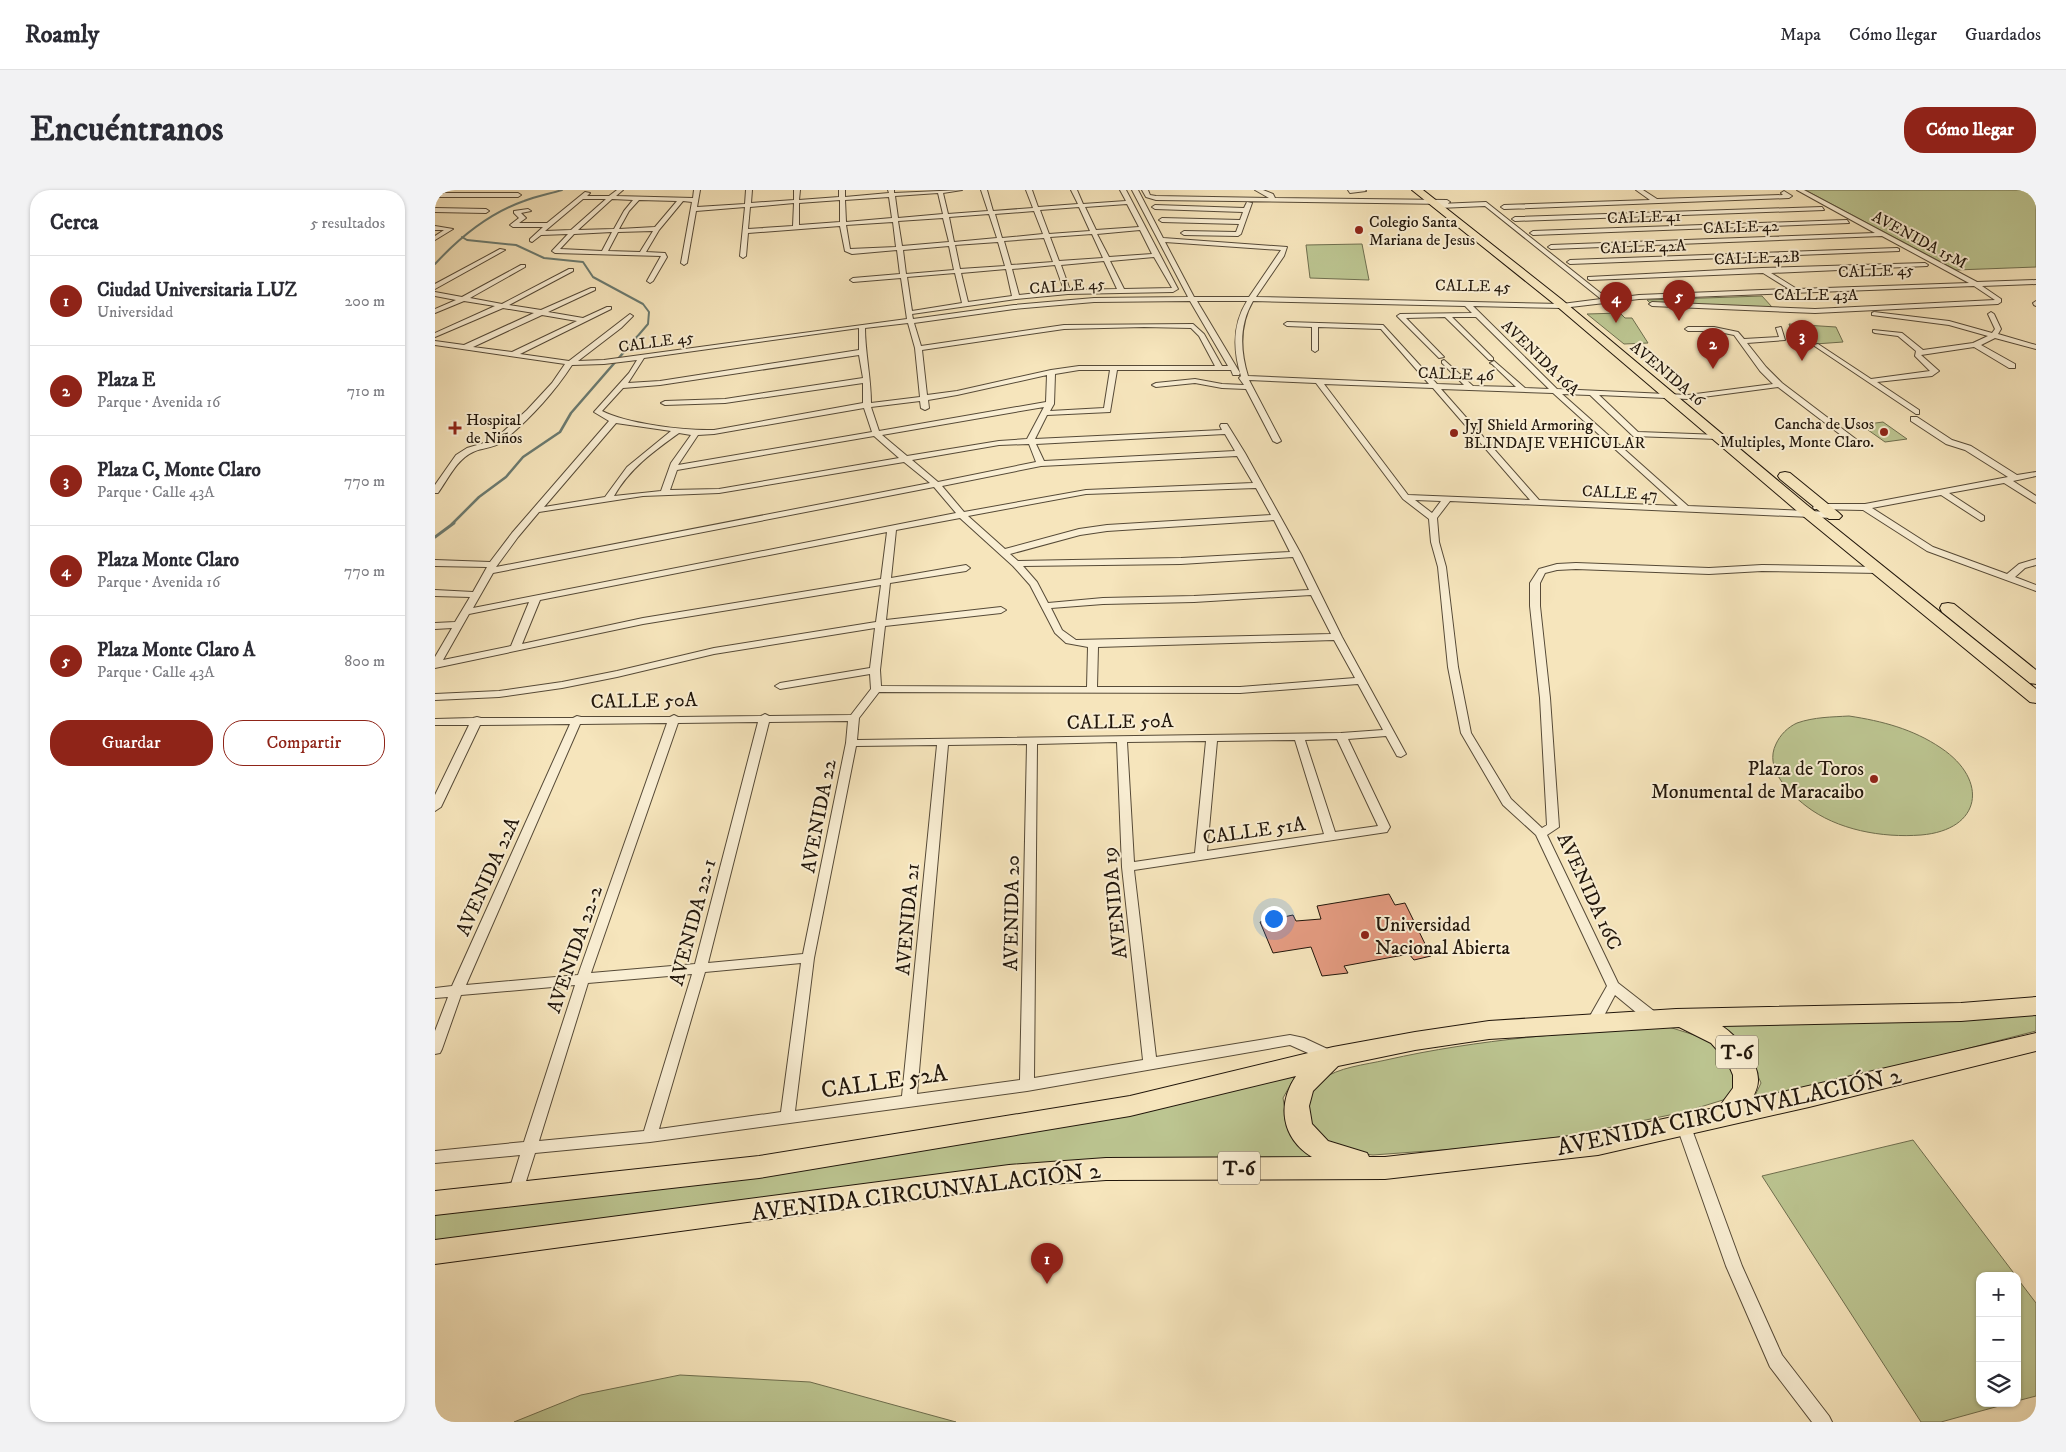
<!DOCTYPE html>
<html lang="es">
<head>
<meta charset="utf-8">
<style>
	:root { --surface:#fff; --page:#f2f2f3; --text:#2b2b33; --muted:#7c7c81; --line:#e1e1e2; --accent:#8f2418 }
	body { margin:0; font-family:"IM FELL DW Pica",serif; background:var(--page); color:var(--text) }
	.controls { position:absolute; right:15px; bottom:15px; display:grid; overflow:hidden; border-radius:10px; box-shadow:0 1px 4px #0004 }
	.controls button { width:45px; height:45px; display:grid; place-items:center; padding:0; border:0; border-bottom:1px solid var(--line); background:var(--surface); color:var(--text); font:25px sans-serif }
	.you { position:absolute; left:838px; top:728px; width:18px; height:18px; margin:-12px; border:4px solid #fff; border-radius:50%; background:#1a73e8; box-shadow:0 0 0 8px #1a73e833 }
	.badge { display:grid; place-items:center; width:32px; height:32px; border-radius:50%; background:var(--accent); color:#fff; font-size:16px; font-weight:700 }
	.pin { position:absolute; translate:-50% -41px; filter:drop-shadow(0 1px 2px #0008) }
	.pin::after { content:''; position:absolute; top:26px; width:18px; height:15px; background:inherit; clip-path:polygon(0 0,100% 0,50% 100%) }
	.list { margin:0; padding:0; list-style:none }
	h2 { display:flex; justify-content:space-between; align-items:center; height:65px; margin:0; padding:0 20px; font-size:21px }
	h2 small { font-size:16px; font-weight:400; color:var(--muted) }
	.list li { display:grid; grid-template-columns:32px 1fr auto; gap:15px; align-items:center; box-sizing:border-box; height:90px; padding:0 20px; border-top:1px solid var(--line) }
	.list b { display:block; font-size:19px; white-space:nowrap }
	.list p { margin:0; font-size:16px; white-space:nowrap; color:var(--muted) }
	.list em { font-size:16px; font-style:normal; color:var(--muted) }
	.actions { display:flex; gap:10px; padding:15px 20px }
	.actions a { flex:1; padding:11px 0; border:1px solid var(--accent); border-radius:20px; text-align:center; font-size:18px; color:var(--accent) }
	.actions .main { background:var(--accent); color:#fff }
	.icon { flex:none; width:28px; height:28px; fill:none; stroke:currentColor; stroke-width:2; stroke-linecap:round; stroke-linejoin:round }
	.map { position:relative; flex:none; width:1601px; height:1232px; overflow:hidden; border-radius:20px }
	header { display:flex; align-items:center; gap:30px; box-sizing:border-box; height:70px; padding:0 25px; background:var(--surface); border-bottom:1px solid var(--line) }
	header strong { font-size:24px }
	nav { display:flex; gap:28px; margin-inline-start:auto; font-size:18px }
	.intro { display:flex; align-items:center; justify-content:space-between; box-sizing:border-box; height:120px; padding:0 30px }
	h1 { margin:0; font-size:35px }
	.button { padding:12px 22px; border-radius:20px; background:var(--accent); color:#fff; font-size:18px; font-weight:700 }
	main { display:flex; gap:30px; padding:0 30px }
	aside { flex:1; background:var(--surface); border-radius:20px; box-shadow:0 1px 4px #0004 }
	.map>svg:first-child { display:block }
	.green { fill:#bcc591; stroke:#6e6e4e }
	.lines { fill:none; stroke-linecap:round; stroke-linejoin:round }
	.stream-far2 { stroke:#6b7b71; stroke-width:2 }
	.stream-far1 { stroke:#6b7b71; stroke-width:2.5 }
	.stream { stroke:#6b7b71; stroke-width:3 }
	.building { fill:#e59c82; stroke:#21160b }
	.minor-casing { stroke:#564a37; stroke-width:2 }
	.trunk-casing { stroke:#21160b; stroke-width:2 }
	.minor { fill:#f9eed3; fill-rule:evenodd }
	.trunk { fill:#f6e5bc; fill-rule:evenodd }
	.poi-dot { fill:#8f2418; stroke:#f9eed3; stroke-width:2 }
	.labels { text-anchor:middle; stroke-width:4; stroke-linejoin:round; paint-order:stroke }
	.far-street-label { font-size:16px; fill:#21160b; stroke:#f9eed3 }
	.far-poi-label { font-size:16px; fill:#21160b; stroke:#f9eed3; text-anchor:start }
	.shield { fill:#f9eed3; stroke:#625747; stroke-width:1 }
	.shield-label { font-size:19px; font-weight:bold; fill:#21160b }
	.street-label { font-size:20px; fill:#21160b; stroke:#f9eed3 }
	.poi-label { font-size:20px; fill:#21160b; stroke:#f9eed3; text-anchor:end }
	.near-street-label { font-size:24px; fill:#21160b; stroke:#f9eed3 }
</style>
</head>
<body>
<header>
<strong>Roamly</strong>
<nav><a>Mapa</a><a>Cómo llegar</a><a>Guardados</a></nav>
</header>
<div class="intro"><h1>Encuéntranos</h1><a class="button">Cómo llegar</a></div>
<main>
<aside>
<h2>Cerca<small>5 resultados</small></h2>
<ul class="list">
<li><span class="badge">1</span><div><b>Ciudad Universitaria LUZ</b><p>Universidad</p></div><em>200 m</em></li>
<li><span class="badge">2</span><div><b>Plaza E</b><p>Parque · Avenida 16</p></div><em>710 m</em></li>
<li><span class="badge">3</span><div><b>Plaza C, Monte Claro</b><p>Parque · Calle 43A</p></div><em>770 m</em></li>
<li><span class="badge">4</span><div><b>Plaza Monte Claro</b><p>Parque · Avenida 16</p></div><em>770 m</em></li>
<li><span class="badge">5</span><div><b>Plaza Monte Claro A</b><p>Parque · Calle 43A</p></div><em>800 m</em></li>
</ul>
<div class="actions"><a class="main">Guardar</a><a>Compartir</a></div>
</aside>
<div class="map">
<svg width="1601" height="1232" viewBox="0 0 1601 1232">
	<rect width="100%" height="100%" fill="#f6e5bc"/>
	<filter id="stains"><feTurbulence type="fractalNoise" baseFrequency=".004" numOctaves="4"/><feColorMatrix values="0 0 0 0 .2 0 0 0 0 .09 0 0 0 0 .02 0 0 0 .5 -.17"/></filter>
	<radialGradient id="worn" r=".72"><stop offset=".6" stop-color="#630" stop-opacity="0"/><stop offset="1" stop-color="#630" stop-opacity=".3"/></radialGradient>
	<path class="green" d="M1370,0H1601V77L1521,80Z
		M927,54L934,90L875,88L871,55Z
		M1327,106L1337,117L1215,113L1212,110Z
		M1185,123L1190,128H1197L1213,153L1189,154L1152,124Z
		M1354,134L1401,137L1408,152L1380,154L1361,152Z
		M1448,232L1472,249L1450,252L1426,235Z
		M1414,526C1447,531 1478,539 1506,558C1554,590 1547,640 1486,645C1447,648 1402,640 1371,616C1353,602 1329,578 1341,554C1345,545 1353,537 1362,533C1379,527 1397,527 1414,526Z
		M1601,825V841L1316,914L1326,893L1319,877L1278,835Z
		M1234,837L1272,849L1291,865L1304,898L1288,910L1249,922L1134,946L1020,959L938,965L912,962L885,951L872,930L870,911C874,905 879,894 886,890C904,877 929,875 951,870C1044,849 1139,842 1234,837Z
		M863,881L848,908L852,932L884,971L672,972L0,1052V1019Z
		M1478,950L1581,1086H1545V1213H1575L1506,1232H1486L1327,986Z
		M1582,1088L1601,1113V1206L1582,1211Z
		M245,1185L375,1192L521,1232H79L146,1205Z"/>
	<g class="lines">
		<path class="stream-far2" d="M27,47L32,50L81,55L109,68L148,72L158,87L208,114L214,122L213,134L201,148
			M0,74C24,48 55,23 89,11C101,6 114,4 127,0"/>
		<path class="stream-far1" d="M17,334L44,307L71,287L88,267L125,242L136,223L202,147"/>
		<path class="stream" d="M0,347L19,333"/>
	</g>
	<path class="building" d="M954,704L960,715L970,713L996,766L979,770L974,764L909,776L913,783L887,786L876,757L838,763L825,732L858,725L861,731L886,729L882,716Z"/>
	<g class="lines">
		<defs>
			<path id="minor" d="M182,0H188L181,6L258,8L259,0H265L262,17L310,14L311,0H317L316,13L359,10V0H365L364,10L404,7V0H410V7L454,3L453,0H459V3L527,0L508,3L513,24L553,21L546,0H552L558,21L598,18L591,0H597L603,17L643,14L636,0H642L648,14L691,11L685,0H691L743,99L738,102L633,104L581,109L477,124L478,129L579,115L659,108L753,107L697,0H703L728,48L852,57L849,66L821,107L1127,114L1166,109L1050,16L1004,18L1001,16L1004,14L1051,12L1173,109L1204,105L1354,99L1328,83L1155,90L1153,89V87L1327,78L1490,73L1493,75L1492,76L1336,83L1362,99L1534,93L1447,46L1116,59L1113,57L1116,55L1440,43L1362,0H1369L1542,92L1601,90V94L1547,96L1566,109V112L1563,114L1380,123L1217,116L1214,114L1217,112L1380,119L1560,110L1539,96L1204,109L1127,118L1038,116L1122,199L1253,205L1338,194L1325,181L1299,145L1279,141H1253L1250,139L1253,137H1279L1303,142L1309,149L1344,147L1341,138L1346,137L1350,150L1312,153L1331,177L1347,193L1426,253L1419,255L1343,197L1253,209L1164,205L1203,242L1286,245L1287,247L1283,249L1198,246L1155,205L1127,204L1253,316L1397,322L1401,325L1397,328L1015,311L1002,328L1004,352L1011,377L1023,477L1036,543L1076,609L1107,638L1112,635L1105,508L1095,416V393L1104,379L1122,374L1141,373L1274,378L1327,375L1444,377L1449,380L1444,383L1327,381L1274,384L1141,379L1122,380L1110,383L1105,393V416L1115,508L1124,637L1112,645L1183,793L1224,825L1226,829L1224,833L1219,834L1214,833L1180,805L1163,837L1158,838L1153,837L1151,833L1172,796L1101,645L1068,615L1026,543L1013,477L1003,377L996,352L994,329L968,309L881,193L814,190L846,251L842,253L838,251L811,199L787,198L760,193L721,197L717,195L721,193L760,189L787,194L809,195L804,188L806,186C798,160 797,135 812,111H762L805,183L804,185H798L796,180H682L675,222L612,225L600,249L787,240L785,236L786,234H792L810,263L866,364L907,447L971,564L966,567L962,566L951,546L913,549L955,637L952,642L699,680L721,867L855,845L869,848L901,863L903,867L901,871L896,872L891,871L855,855L592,901L215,952L100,963L87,1004L85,1009L80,1011L75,1009L73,1004L85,965L0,973V961L89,952L140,795L26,805L7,859L5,863L0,864V841L13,807L0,808V798L17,796L135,534L45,535L6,617L0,621V605L34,535H0V529L38,528L42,527L46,528H138L142,526L146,527H235L239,525L243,527L326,526L330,524L334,526L416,525L436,499L435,484L345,499L340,496L345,493L435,478L440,438L279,464L182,487L127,498L64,507L0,510V504L64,501L127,492L182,481L279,458L441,432L446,395L208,434L0,478V467L17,438L0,439V433L20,432L35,407L0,406V400L38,402L52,377L0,376V370L55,372L77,343L174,231L159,222L194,183L202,170L169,174L137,175C118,204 94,230 67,252C59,258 46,258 38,262C22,269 13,289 3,303H0V295L21,265L32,258L59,250L92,220L117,193L130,174L0,155V151L29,155L99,123L68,118L0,147V143L60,116L29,111L0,123V119L21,110L0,106V102L27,107L86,75H90V77L35,108L67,114L134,79H138V81L74,115L106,120L156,98H160V100L113,122L148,128L172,117H176V119L85,164L134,171L195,124L198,126L186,138L143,171L169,170L472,129L466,88L418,92L415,90L418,88L465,84L462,60L417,64L410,61L405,36L313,43L311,66L308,68L305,66L310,17L261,21L252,73L249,75L246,73L257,12L248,11L224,40L211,62L230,63L232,67L218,91L215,93L212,91L226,66L120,63L117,61L133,44L106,45L97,52L95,51V49L108,37H78L75,35L84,28L79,23V21L93,19L96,21L86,23L91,28L84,33H112L150,2L155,3L152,6H174ZM503,3L508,24L463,28L460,6ZM454,7L457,28L411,32L410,10ZM148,9H171L136,40L110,41ZM177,9L198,10L189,21L179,39L143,40ZM204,10L242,11L220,37L184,39L194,21ZM405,10V32L364,35V13ZM359,13L358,36L313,39L315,17ZM692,14L704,37L661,40L650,17ZM644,17L655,41L614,44L605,20ZM599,21L608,44L567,48L560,24ZM554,24L562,48L519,52L514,27ZM508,28L514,52L467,56L463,31ZM458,32L461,57L415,59L411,35ZM705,40L717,64L674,67L662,44ZM218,41L205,62L173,61L183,42ZM177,42L167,61L125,59L139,44ZM657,44L668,68L624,71L615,47ZM609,48L618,72L576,75L569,51ZM563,52L570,76L525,79L520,55ZM730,52L846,60L814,107H759ZM514,56L519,80L471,84L468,60ZM719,67L737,98L689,99L675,71ZM669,71L682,99L635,100L626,75ZM620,75L629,100L584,105L577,79ZM571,79L577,106L533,112L526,83ZM520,83L527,113L477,121L472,87ZM755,111L793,176H787L769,144L758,134L629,135L486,156L479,133L579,119L659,112ZM818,111L1030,116L1037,123L965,124L962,126L1004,168L1009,167L971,128L1010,127L1054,170H1058V168L1017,127H1041L1114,199L1090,198L1059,171L1055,173L1057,174L1081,197L1038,196L1009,170L1007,171V173L1029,195L1002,194L948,135L852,132L849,134L852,136L877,137V160L880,162L883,160V137L946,139L994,194L813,186C805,160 804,135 818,111ZM107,125L142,131L77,162L38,157ZM473,133L480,158L485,207L436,213C436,187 430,163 430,138ZM709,137L756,138L764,146L780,176H644L616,180L522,201L492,205L487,160L629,139ZM424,138V160L225,191L193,193L209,168ZM424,165L428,188L290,209L230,211L226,213L230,215L290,213L428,193V213L279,240C251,241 192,234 167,221L188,198L225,195ZM644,180H675L669,218L615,221L619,214L620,184ZM612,185L611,212L444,241L436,217L485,211L486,218L490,220L494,218L493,210L522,205ZM889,194L998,198L1095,310L973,305ZM1006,199L1118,203L1243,316L1104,310ZM609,217L592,249L564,251L472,266L447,245ZM429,218L437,242L243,275L263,245L279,244ZM181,233L236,241L192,277L170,307L109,317ZM244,243L256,245L236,273L226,301L179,306C195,278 219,261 244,243ZM790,244L800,261L609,271L601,254ZM439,246L464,268L284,299L235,300L242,280ZM594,254L601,272L503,292L477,270L564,255ZM802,266L818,293L651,300L529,322L507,296L606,276ZM469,272L495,293L61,377L83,347L104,322L208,306L284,303ZM499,297L521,323L38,418L58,383ZM821,298L836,325L672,335L644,339L570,359L533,326L651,304ZM980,310L1006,311L997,323ZM525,328L578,376L595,395L620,443L631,453L653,457L652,497L446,496L445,480L450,436L566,423L571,420L566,417L451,430L455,393L531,381L535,378L531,375L456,388L461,340ZM839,330L855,362L746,368L583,371L575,364L645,345L672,341ZM452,342L446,389L208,428L87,454L105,410ZM858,367L874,400L759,406L668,408L613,413L602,392L588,376L746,374ZM876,405L896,444L641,450L627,440L616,418L668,414L759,412ZM94,412L76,456L8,470L34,424ZM899,450L920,488L805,497H662L663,457ZM923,494L948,540L906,543L422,550L424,528L444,502L805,503ZM413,531L411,553L368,764L273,773L334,532ZM323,532L260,774L156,783L243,533ZM232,533L143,785L31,795L145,534ZM902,549L943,636L900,642L870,550ZM860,550L889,644L772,661L782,551ZM771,551L760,663L699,672L692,552ZM682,552L687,677L708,870L599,888L602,554ZM592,554L585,890L482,904L513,555ZM502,555L467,906L360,921L379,768L421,556ZM366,773L346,922L224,939L270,782ZM257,784L209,941L104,951L153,793Z
				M707,0H713L715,5L721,6L834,8L820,0H828L838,4L840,8L1012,10L1015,12L1012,14L721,10L711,7Z
				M913,0H930L931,1L915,3Z
				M1201,0H1208L1222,9L1348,5L1346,3L1349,1L1357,6L1354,8L1069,19L1066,17L1069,15L1215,10Z
				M0,3H83L86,5L83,7H0Z
				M812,12L817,13L806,44L803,46L749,45L746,43L749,41L801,42L804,34L727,32L724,30L727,28L805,30L808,22L720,19L717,17L720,15L809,18Z
				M1387,17L1389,20L1080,31L1077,29L1080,27Z
				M0,18L51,19L54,21L51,23L0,22Z
				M1412,30L1414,33L1098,45L1095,43L1098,41Z
				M0,36L18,39L0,50V46L9,40H0Z
				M1462,58L1464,59V61L1135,74L1132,72L1135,70Z
				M65,59L70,60L0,99V94Z
				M1601,111V116L1599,115L1598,113Z
				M1439,122L1514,131L1557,143L1560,139L1553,124L1556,122L1559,124L1566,139L1563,144L1601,155V159L1560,148L1546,155L1580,174V178H1574L1539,157L1486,165L1504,181L1497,186L1442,192L1484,220V224H1481L1378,155L1383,154L1436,189L1495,181L1480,166L1481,161L1463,146L1440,143L1438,142V140L1467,143L1488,160L1538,153L1553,146L1514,135L1437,125V123Z
				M1476,227H1482L1517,250L1536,256L1582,285L1601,282V286L1578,291L1601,306V313L1569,293L1514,303L1549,326V330L1546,331L1506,305L1437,318L1498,357L1572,384L1584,374L1601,369V375L1590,378L1580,387L1601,395V401L1492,361L1428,320L1379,319L1378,317L1382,314H1430L1573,287L1530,260L1511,254L1476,231Z
				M1248,928L1253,930L1255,934L1307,1076L1347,1165L1394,1226L1397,1232H1377L1335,1177L1291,1076L1241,934L1243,930Z"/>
			<path id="trunk" d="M977,0H988L1126,109L1372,315L1601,499V513L1595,512L1362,321L1118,113Z
				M1350,282L1355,283L1404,323L1407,326L1404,329H1394L1345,289L1343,286L1345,283Z
				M1513,413L1519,414L1601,480V494L1595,493L1507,422L1505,418L1507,414Z
				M1601,807V825L1526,831L1287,836C1302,846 1324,871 1323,891C1323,897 1320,903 1317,909L1601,843V861L1374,917L1163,965L950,989L671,990L574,997L0,1074V1050L574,975L671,968L877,967C846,948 842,914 861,886L695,926L324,988L0,1025V1001L324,966L695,906L898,857L980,842L1054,831L1241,819L1526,813ZM1244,837L1276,853L1292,871L1298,885V898L1284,917L1163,943L950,967H934L932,963L893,951L877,934L874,916L878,901L903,876L980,860L1054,849Z"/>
		</defs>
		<use href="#minor" class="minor-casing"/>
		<use href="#trunk" class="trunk-casing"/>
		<use href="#minor" class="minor"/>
		<use href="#trunk" class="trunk"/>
	</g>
	<g class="poi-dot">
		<circle cx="924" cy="40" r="5"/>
		<path d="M17.5 230.5h5v5h5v5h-5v5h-5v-5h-5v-5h5z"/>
		<circle cx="1449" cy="242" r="5"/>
		<circle cx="1019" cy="243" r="5"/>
		<circle cx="1439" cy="589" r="5"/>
		<circle cx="930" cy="745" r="5"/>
	</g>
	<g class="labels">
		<g class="far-street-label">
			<text transform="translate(1209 26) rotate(-2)" y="6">CALLE 41</text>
			<text transform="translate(1306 36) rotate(-2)" y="6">CALLE 42</text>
			<text transform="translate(1485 49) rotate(28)" y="6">AVENIDA 15M</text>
			<text transform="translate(1208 56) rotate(-2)" y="6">CALLE 42A</text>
			<text transform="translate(1322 67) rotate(-2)" y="6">CALLE 42B</text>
			<text transform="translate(1441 80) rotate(-2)" y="6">CALLE 45</text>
			<text transform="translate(632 95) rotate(-4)" y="6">CALLE 45</text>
			<text transform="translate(1038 95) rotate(1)" y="6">CALLE 45</text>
			<text x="1381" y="110">CALLE 43A</text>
			<text transform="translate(221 151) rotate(-8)" y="6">CALLE 45</text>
			<text transform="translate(1106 167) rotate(44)" y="6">AVENIDA 16A</text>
			<text transform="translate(1021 183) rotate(2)" y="6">CALLE 46</text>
			<text transform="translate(1233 183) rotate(40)" y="6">AVENIDA 16</text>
			<text transform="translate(1185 302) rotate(3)" y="6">CALLE 47</text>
		</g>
		<g class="far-poi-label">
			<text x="934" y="37">Colegio Santa<tspan x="934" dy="18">Mariana de Jesus</tspan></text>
			<text x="31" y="235">Hospital<tspan x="31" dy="18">de Niños</tspan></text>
			<text x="1439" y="239" text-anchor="end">Cancha de Usos<tspan x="1439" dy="18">Multiples, Monte Claro.</tspan></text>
			<text x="1029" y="240">JyJ Shield Armoring<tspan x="1029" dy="18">BLINDAJE VEHICULAR</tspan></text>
		</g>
		<g class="shield">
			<rect x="1281" y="845.5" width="42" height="33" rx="4"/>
			<rect x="783" y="961.5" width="42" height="33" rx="4"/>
		</g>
		<g class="shield-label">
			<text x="1302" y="869">T-6</text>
			<text x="804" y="985">T-6</text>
		</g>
		<g class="street-label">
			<text transform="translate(209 510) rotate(-1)" y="7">CALLE 50A</text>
			<text transform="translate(685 531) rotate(-1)" y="7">CALLE 50A</text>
			<text transform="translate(383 626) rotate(-79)" y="7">AVENIDA 22</text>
			<text transform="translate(819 640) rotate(-8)" y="7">CALLE 51A</text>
			<text transform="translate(52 686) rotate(-66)" y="7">AVENIDA 22A</text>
			<text transform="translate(1155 701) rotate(65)" y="7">AVENIDA 16C</text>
			<text transform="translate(679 713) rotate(-96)" y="7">AVENIDA 19</text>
			<text transform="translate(576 723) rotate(-89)" y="7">AVENIDA 20</text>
			<text transform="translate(472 729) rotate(-85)" y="7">AVENIDA 21</text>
			<text transform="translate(257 732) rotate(-75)" y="7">AVENIDA 22-1</text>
			<text transform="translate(139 759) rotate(-71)" y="7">AVENIDA 22-2</text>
		</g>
		<g class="poi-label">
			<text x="1429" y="585">Plaza de Toros<tspan x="1429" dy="23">Monumental de Maracaibo</tspan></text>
			<text x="940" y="741" text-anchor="start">Universidad<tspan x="940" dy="23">Nacional Abierta</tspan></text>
		</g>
		<g class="near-street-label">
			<text transform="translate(449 891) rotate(-8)" y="8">CALLE 52A</text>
			<text transform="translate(1294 921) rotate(-12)" y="8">AVENIDA CIRCUNVALACIÓN 2</text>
			<text transform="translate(491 1001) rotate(-7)" y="8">AVENIDA CIRCUNVALACIÓN 2</text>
		</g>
	</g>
	<rect width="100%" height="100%" filter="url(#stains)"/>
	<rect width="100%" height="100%" fill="url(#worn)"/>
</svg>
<div class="controls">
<button>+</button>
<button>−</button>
<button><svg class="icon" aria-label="layers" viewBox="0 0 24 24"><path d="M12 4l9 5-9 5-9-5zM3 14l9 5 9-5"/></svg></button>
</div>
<div class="you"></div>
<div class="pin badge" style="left:612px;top:1094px">1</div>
<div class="pin badge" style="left:1278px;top:179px">2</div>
<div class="pin badge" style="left:1367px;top:171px">3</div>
<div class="pin badge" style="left:1181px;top:133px">4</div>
<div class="pin badge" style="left:1244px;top:131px">5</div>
</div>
</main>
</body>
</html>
